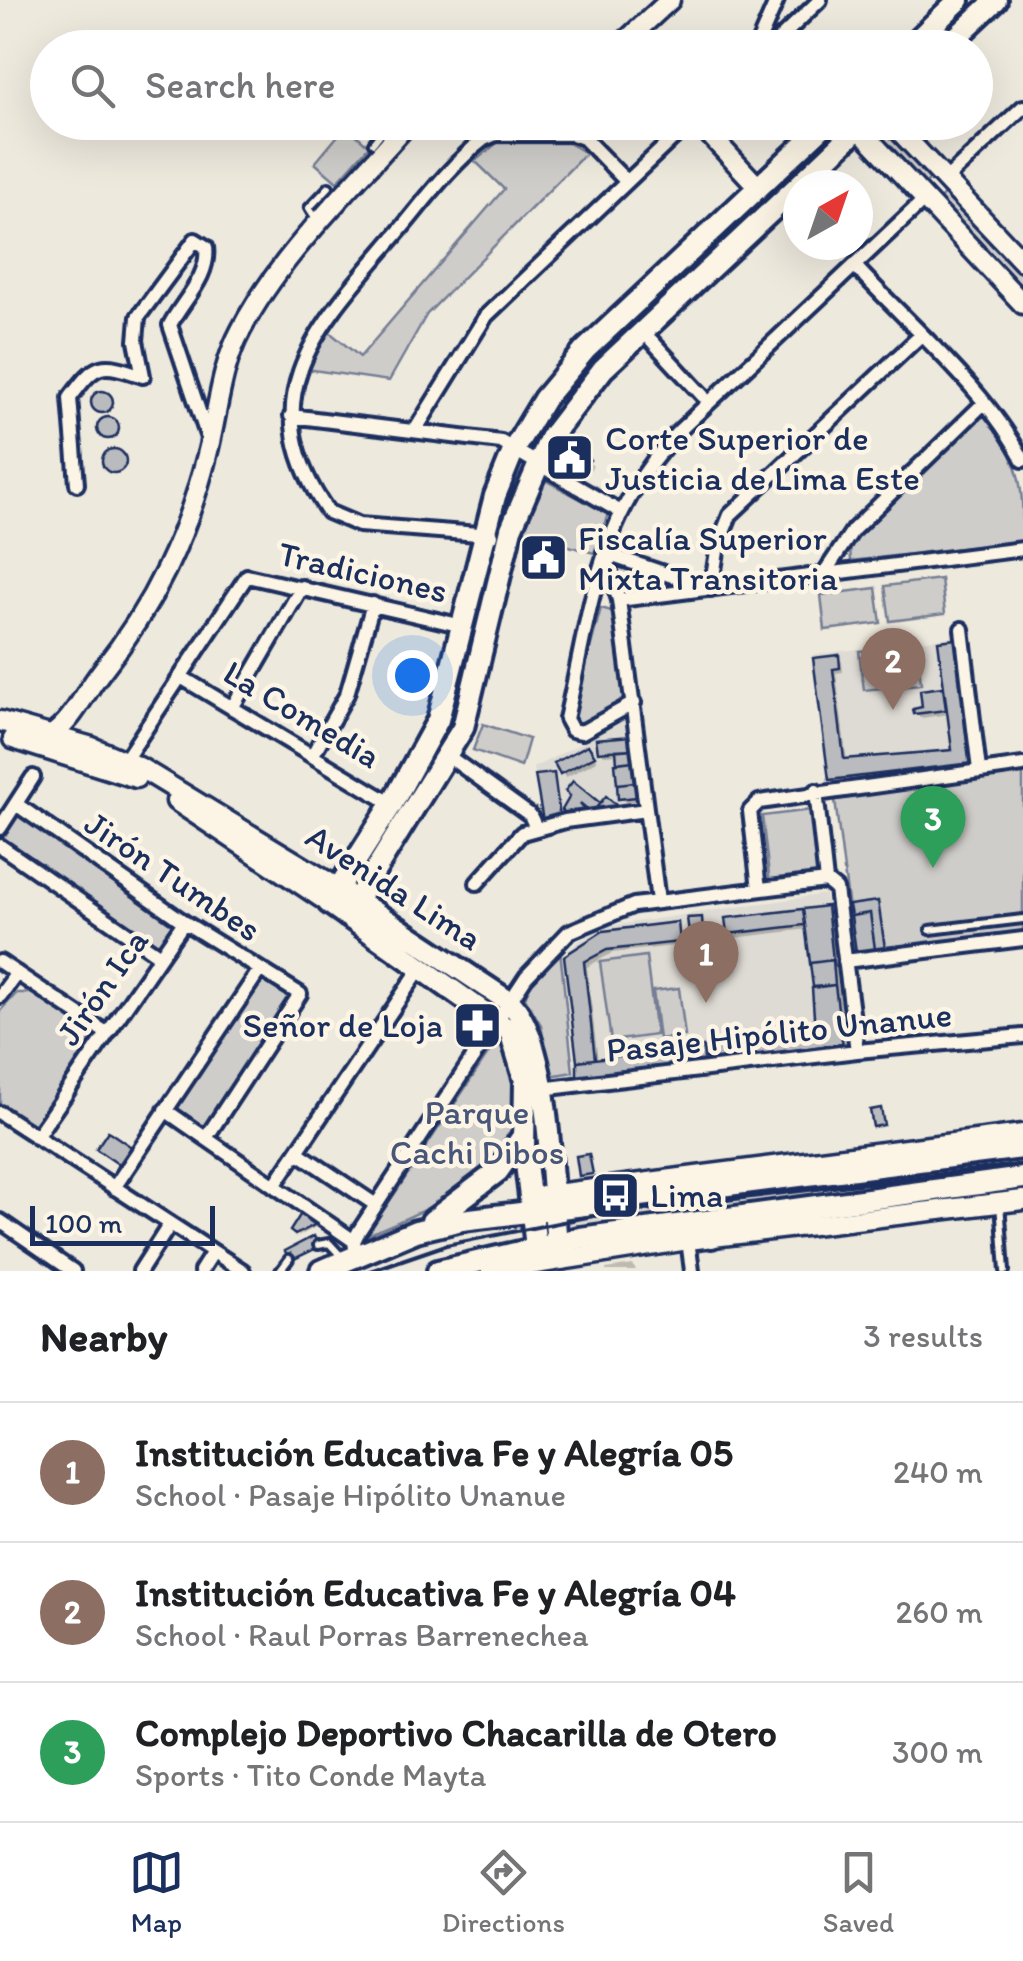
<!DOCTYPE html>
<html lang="en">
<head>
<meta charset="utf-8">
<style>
	:root { --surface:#fff; --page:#f2f2f2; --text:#202124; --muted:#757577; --line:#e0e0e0; --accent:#1b2f5e }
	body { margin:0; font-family:Itim,sans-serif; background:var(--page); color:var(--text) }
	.compass { position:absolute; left:783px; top:170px; width:90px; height:90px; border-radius:50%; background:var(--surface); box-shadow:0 10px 40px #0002; rotate:40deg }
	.scale { position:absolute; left:30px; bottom:25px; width:185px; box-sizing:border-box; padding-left:10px; border:5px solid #1b2f5e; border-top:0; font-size:28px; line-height:35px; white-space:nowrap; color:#1b2f5e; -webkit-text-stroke:8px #fcf5e5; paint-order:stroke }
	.you { position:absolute; left:412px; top:675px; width:35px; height:35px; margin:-25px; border:8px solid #fff; border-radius:50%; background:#1a73e8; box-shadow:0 0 0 15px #1a73e833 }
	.badge { display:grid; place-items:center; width:65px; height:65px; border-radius:50%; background:var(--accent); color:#fff; font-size:32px; font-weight:700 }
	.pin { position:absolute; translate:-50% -82px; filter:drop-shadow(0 2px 5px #0008) }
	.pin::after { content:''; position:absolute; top:52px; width:35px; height:30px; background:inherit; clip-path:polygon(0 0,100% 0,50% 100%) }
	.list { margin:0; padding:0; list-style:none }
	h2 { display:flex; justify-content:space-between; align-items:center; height:130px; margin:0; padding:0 40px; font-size:42px }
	h2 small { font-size:32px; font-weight:400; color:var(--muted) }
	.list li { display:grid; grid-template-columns:65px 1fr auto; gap:30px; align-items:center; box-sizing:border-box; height:140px; padding:0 40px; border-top:2px solid var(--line) }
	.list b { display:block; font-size:38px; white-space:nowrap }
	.list p { margin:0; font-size:32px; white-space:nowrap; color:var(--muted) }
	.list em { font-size:32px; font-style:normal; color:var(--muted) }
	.icon { flex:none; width:55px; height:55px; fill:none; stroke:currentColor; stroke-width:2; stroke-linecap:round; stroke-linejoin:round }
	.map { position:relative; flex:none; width:1023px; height:1271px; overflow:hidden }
	.search { position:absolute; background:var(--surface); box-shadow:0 10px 40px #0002; left:30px; right:30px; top:30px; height:110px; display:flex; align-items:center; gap:25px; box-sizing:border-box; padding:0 35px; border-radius:55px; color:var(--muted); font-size:38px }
	.sheet { height:550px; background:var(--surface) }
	nav { display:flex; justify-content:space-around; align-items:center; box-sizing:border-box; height:140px; border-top:2px solid var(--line); background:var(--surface); font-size:28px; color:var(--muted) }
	nav a { display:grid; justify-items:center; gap:5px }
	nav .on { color:var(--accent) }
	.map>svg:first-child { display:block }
	.built { fill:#dedbd4 }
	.green { fill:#cfcdca; stroke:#757e94; stroke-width:2.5 }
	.shadow { fill:#0003 }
	.building { fill:#babbbe; stroke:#1b2f5e; stroke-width:2.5 }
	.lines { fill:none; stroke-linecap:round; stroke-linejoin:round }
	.lane-casing { stroke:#1b2f5e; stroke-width:14 }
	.street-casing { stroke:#1b2f5e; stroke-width:20 }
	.secondary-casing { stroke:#1b2f5e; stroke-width:25 }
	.primary-casing { stroke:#1b2f5e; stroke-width:28 }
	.lane { stroke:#fcf5e5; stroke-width:6 }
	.street { stroke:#fcf5e5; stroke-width:12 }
	.secondary { stroke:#fcf5e5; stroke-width:18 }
	.primary { stroke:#fcf5e5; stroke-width:20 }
	.rail { stroke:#1b2f5e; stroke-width:4 }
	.labels { text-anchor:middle; stroke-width:9; stroke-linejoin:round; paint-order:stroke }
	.poi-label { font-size:35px; fill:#1b2f5e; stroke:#fcf5e5; text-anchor:start }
	.street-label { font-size:35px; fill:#1b2f5e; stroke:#fcf5e5 }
	.park-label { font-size:35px; fill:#485679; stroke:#fcf5e5 }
</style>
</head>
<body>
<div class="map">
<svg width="1023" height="1271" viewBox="0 0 1023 1271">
	<rect width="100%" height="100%" fill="#eee9dd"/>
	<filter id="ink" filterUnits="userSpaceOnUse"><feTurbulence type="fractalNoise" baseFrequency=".01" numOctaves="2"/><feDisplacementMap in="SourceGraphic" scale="20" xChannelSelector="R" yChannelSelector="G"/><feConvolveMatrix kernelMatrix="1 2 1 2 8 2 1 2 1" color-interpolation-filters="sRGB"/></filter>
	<g filter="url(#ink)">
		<path class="built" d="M958,636L973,765L829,781L812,655Z
			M628,719L639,809L543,821L533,768Z
			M825,894L848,1046L577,1078L563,955L579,941L608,926Z
			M1023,1158V1172L573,1227L561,1221L563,1214Z"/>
		<path class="green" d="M839,123L850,127L536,451L524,444L587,358Z
			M883,125L933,176L923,186L875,132Z
			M346,126L369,146L337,182L315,163Z
			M497,143H568L586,153L427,314L389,381L306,369L327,330L360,357L504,189L475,161Z
			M945,193L1023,271V291L942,205L940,199Z
			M983,414C1021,461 1023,481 1023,541L851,561L850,548L859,535Z
			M539,477L608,514L594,553L519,532Z
			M497,544L458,718L364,872L359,869L449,712L489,545Z
			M614,563L694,587L624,592Z
			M941,579L945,614L890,621L885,586Z
			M876,588L881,623L825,630L821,595Z
			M601,608L615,612L627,700L580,726L572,716Z
			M917,644L921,684L864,690L859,651Z
			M483,724L529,739L521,767L473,750Z
			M1023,771V936L855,956L835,800L839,794Z
			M17,807L180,919L158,951L0,843V832Z
			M812,810L820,878L770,884L762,816Z
			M560,950L573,1072L550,1076L541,1025L525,998L535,973Z
			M646,956L656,1035L611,1041L600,962Z
			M260,979L293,999L207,1129L175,1109Z
			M679,988L685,1036L659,1039L653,991Z
			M17,993H33L96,1032L34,1127L0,1105V1011Z
			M502,1033C513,1057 525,1096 520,1124C512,1176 411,1217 367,1235Z"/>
		<path class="shadow" d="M96 403a8 8 0 1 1 16 0a8 8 0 1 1-16 0Z
			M102 430a8 8 0 1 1 16 0a8 8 0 1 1-16 0Z
			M565,441L593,466L581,481L558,465Z
			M114,452L126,465L118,473L105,461Z
			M955,642L960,647L975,767L836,784L831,779L816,660L838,657L842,662L843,672L836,673L847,762L955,753L950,714L921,718L916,713L925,709L923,693L947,689Z
			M634,743L640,801L625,802L621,798L618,754L604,755L600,751Z
			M592,752L597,761L566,777L562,773Z
			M553,775L563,822L550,824Z
			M826,909L830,913L846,1050L698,1068L694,1060L682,1064L683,1070L584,1082L579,1077L567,957L677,925L683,945L612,953L587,967L598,1061L702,1050L707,1060L818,1034L808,929L734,938L728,921Z
			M701,919L706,935L696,937L691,932Z
			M303,1216L318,1226L299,1236L293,1230Z
			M633,1265L636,1271H606V1269Z"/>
		<path class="building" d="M91 402a11 11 0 1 1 22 0a11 11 0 1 1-22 0Z
			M97 428a11 11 0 1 1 22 0a11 11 0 1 1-22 0Z
			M564,437L590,460L575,478L551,461Z
			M102 461a12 12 0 1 1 24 0a12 12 0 1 1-24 0Z
			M538,545L554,550L547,577L531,572Z
			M956,639L972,763L829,780L813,658L839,655L840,668L833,669L844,759L952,750L938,641Z
			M943,687L946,710L914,714L913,709L922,707L920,690Z
			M631,736L632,749L598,752L596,739Z
			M588,745L595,756L560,774L554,763Z
			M632,749L634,761L617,763L616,750Z
			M634,761L636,782L617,784L615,763Z
			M554,773L560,819L543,821L535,775Z
			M573,781L600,803L592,813L580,803L586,811L582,816L574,811L569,816L562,810L570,796L565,791Z
			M636,782L637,797L618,799L617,784Z
			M606,796L623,811L591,814Z
			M878,901L885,948L875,949L870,913L851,916L849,905Z
			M827,906L833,960L810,963L803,909Z
			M803,909L805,925L727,934L725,918Z
			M870,913L875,949L856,952L851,916Z
			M702,917L703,932L689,933L687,918Z
			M678,922L680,942L607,950L584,962L595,1059L577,1061L564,956L603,931Z
			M833,960L835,985L813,987L810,963Z
			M835,985L843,1047L829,1045L694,1065L693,1049L703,1047L704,1058L713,1057L711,1042L815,1031L812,988Z
			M677,1049L680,1067L577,1078V1061Z
			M693,1049L694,1062L679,1064L678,1051Z
			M881,1108L884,1125L873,1127L870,1110Z
			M108,1131L133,1148L121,1166L96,1149Z
			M589,1154L593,1174L579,1176L576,1156Z
			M302,1212L318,1223L295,1235L290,1231Z
			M314,1236L319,1247L290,1261L285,1251Z"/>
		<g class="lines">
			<defs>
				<path id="lane" d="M373,143L384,129L402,123
					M317,220L309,208L329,187
					M930,930L1023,919
					M1000,1203L1005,1271
					M318,1245L329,1243L341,1256
					M280,1271L289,1259"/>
				<path id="street" d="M756,48L777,0
					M770,48L820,0
					M945,180L1023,107
					M856,267C908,324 989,392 1023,460
					M651,340L703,396
					M291,416L501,442L619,511
					M416,429L486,316L690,122
					M77,484L70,398C97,361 101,362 143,376L136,341L138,317L195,240L206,247C210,276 183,300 170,325L209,441
					M492,535L359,525L328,512C247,396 320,324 395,236C423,203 450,165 484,139L496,134H573L584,138L627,182
					M604,553L711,589L718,545L730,515L919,337
					M604,553L619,600L658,901
					M823,575L853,530L984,403
					M619,600L1023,549
					M962,629L979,770
					M181,677L392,804
					M634,703L582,732L572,730L566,719C592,606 596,517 680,430L925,199
					M232,708L302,587
					M312,756L347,694L373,604
					M448,756L530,815L536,828
					M125,760L247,576L463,626
					M816,791L826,881
					M16,804L184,922L300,994L206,1138
					M0,828L33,777
					M0,846L160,956
					M826,881L836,889L857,1051
					M477,883L522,833L565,821L646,810
					M759,889L750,811L759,802L1023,765
					M845,961L1023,939
					M0,962L105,1032
					M0,996L17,973
					M541,1089L857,1051L1023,1036
					M165,1110L354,1241
					M0,1113L243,1271
					M36,1137L184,922
					M297,1152L376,1205
					M274,1186L421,967
					M114,1188L259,971
					M0,1221L73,1271
					M688,1240L692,1271
					M356,1256L354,1241L359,1231L526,977L569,932L634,905L826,881
					M140,1271L170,1224
					M201,1271L213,1252"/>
				<path id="secondary" d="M618,48L670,0
					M698,122L759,188
					M853,122L1023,304
					M891,122L1023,262
					M0,721L92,747L139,767L348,894
					M49,737C74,720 83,695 101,672C154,605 186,538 207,455C218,413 220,369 241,330C281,253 352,188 409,122
					M13,739L136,778
					M176,801L329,903
					M540,1196L1023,1134
					M491,1271L688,1240L1023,1200"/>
				<path id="primary" d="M909,48L959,0
					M945,48L996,0
					M799,185L865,122
					M356,900L511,1003C551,1047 550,1180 557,1243
					M347,916L463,728L511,529L550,438L603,369L798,186
					M432,1221L498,1171L523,1136
					M712,1237L743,1216
					M536,1247L524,1147L525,1081L510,1031L329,903L392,804L438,720L495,496L514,449L544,399L585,350L828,122
					M321,1271L416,1231L462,1220L1023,1152
					M438,1271L580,1238L1023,1178"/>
			</defs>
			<use href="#lane" class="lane-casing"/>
			<use href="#street" class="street-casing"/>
			<use href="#secondary" class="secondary-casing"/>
			<use href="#primary" class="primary-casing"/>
			<use href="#lane" class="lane"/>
			<use href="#street" class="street"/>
			<use href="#secondary" class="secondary"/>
			<use href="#primary" class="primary"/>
			<path class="rail" d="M370,1271L446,1245L618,1211L1023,1160"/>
		</g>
	</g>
	<defs>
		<symbol id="civic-square" viewBox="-11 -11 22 22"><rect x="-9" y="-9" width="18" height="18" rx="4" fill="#1b2f5e" stroke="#fcf5e5"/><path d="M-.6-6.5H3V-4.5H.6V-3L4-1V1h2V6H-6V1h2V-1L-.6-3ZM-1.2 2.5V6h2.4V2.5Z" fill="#fff"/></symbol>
		<symbol id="pharmacy-square" viewBox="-11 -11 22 22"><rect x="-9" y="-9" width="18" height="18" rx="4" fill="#1b2f5e" stroke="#fcf5e5"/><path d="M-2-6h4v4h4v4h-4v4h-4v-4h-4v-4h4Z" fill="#fff"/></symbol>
		<symbol id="bus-square" viewBox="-11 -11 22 22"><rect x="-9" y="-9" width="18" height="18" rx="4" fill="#1b2f5e" stroke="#fcf5e5"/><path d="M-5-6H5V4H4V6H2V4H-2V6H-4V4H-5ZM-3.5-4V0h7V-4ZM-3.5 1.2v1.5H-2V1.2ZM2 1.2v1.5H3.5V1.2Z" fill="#fff"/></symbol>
	</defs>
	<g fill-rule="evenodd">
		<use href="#civic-square" x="542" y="430" width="55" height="55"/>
		<use href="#civic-square" x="516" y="530" width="55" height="55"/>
		<use href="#pharmacy-square" x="450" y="998" width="55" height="55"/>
		<use href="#bus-square" x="588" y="1168" width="55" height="55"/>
	</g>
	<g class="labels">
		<g class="poi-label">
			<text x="605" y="450">Corte Superior de<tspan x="605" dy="40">Justicia de Lima Este</tspan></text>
			<text x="578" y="550">Fiscalía Superior<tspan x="578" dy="40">Mixta Transitoria</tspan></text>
			<text x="443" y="1037" text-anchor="end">Señor de Loja</text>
			<text x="650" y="1207">Lima</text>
		</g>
		<g class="street-label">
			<text transform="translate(363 572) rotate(13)" y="12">Tradiciones</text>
			<text transform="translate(302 714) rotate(31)" y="12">La Comedia</text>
			<text transform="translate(173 876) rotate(34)" y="12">Jirón Tumbes</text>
			<text transform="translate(394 887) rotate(33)" y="12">Avenida Lima</text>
			<text transform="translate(102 987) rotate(-55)" y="12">Jirón Ica</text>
			<text transform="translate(779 1032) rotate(-6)" y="12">Pasaje Hipólito Unanue</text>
		</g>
		<g class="park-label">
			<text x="477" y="1124">Parque<tspan x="477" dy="40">Cachi Dibos</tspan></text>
		</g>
	</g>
</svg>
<svg class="compass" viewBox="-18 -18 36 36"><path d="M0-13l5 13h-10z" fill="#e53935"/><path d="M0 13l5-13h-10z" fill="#757577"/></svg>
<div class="scale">100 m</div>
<div class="you"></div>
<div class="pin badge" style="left:706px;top:1003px;background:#8d6e63">1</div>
<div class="pin badge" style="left:893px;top:710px;background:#8d6e63">2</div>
<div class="pin badge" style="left:933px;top:868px;background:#2e9e5b">3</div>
<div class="search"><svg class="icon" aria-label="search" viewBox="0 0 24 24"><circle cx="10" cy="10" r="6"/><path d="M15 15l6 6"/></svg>Search here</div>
</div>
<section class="sheet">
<h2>Nearby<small>3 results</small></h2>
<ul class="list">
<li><span class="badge" style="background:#8d6e63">1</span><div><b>Institución Educativa Fe y Alegría 05</b><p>School · Pasaje Hipólito Unanue</p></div><em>240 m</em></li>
<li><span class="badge" style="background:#8d6e63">2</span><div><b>Institución Educativa Fe y Alegría 04</b><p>School · Raul Porras Barrenechea</p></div><em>260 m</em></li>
<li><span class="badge" style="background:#2e9e5b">3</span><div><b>Complejo Deportivo Chacarilla de Otero</b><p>Sports · Tito Conde Mayta</p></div><em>300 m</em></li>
</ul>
</section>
<nav>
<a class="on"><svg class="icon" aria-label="map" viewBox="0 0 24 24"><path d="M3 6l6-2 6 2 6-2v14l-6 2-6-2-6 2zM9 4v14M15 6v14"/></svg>Map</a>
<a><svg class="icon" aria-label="directions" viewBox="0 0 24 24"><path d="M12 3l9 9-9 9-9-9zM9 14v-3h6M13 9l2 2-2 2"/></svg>Directions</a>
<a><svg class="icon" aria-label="saved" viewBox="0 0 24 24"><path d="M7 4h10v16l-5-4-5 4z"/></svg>Saved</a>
</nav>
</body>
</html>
